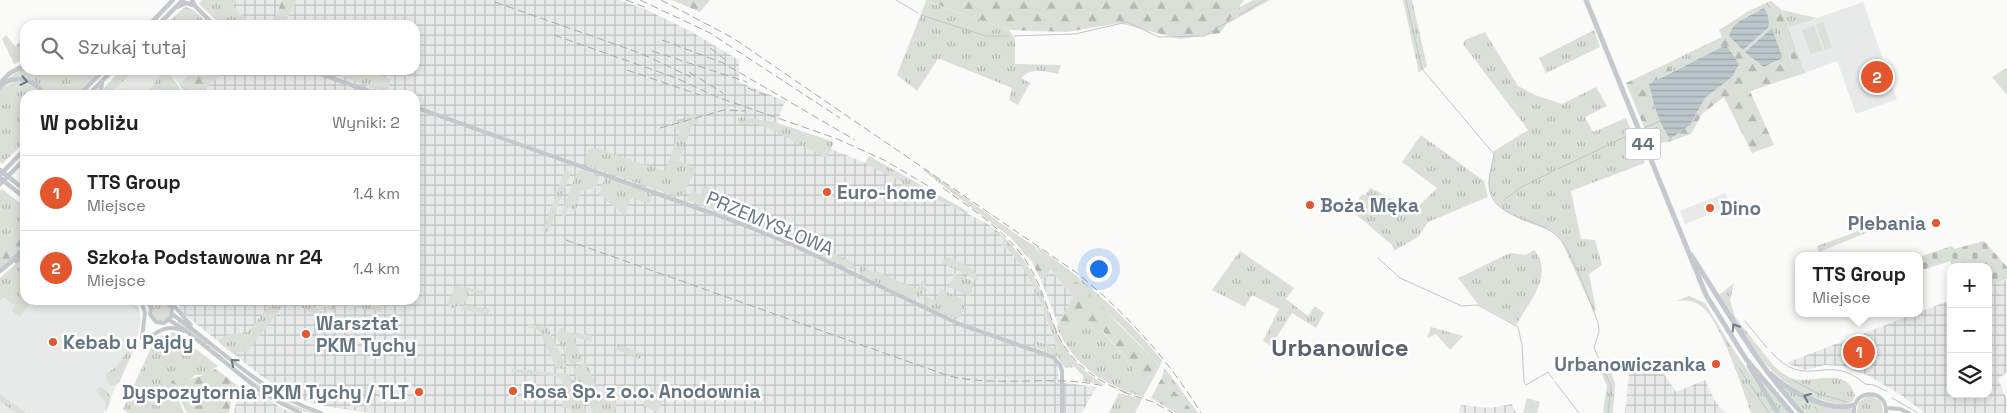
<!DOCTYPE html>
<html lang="pl">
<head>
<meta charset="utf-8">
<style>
	:root { --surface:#fff; --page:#f2f2f2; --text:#202124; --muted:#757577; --line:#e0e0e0; --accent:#e4572e }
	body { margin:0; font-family:"Space Grotesk",sans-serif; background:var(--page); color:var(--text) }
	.controls { position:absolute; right:15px; bottom:15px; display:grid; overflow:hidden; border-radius:10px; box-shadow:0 2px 8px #0003 }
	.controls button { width:45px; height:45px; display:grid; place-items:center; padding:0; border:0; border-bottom:1px solid var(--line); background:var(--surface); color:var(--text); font:25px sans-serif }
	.you { position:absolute; left:1098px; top:268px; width:18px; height:18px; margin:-12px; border:4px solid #fff; border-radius:50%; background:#1a73e8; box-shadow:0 0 0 8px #1a73e833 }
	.badge { display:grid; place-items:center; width:32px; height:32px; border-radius:50%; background:var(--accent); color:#fff; font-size:16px; font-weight:700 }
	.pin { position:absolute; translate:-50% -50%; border:2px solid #fff; box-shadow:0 1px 5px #0006 }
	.popup { position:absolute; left:1795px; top:252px; width:128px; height:65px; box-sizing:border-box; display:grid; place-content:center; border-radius:10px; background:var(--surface); filter:drop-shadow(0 1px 4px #0005); font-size:16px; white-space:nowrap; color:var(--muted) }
	.popup b { font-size:19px; color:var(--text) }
	.popup::after { content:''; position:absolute; left:50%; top:100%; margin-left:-10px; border:10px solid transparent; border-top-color:var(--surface) }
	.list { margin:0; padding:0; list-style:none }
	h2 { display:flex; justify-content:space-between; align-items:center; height:65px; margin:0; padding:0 20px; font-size:21px }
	h2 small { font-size:16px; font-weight:400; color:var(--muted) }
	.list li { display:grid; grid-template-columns:32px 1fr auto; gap:15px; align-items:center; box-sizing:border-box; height:75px; padding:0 20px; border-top:1px solid var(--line) }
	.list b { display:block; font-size:19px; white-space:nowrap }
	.list p { margin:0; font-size:16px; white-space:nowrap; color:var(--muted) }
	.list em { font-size:16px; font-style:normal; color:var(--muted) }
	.icon { flex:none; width:28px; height:28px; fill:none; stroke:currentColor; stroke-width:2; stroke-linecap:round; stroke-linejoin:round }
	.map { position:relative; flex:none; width:2007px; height:413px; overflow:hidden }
	.search { position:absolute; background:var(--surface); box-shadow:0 2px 8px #0003; left:20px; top:20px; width:400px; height:55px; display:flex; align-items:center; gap:12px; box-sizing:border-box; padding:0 18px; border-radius:15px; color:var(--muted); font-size:19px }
	.panel { position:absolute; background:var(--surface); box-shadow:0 2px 8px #0003; left:20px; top:90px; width:400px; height:215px; border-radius:15px }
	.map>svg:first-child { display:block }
	.built { fill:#e8e9e9 }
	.industrial { fill:url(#industrial-grid) }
	.grass { fill:url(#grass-tufts) }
	.forest { fill:url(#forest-firs) }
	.cemetery { fill:url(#cemetery-stones) }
	.pitch { fill:#dadfd7 }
	.water { fill:url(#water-rules) }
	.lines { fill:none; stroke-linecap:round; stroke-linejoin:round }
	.stream { stroke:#bbc7cb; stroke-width:1 }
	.tertiary { stroke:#c3c8cc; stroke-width:4 }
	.secondary { stroke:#c3c9ce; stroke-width:4.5 }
	.primary { stroke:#c3c9ce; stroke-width:4.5 }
	.trunk { stroke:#c3c9ce; stroke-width:5 }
	.rail { stroke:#a2aab0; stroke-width:1; stroke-dasharray:8 4; stroke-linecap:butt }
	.oneway { stroke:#6a7a87 }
	.poi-dot { fill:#e4572e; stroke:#fff; stroke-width:2 }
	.labels { text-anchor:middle; stroke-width:5; stroke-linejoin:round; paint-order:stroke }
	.shield { fill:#fff; stroke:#939fa8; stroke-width:1 }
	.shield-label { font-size:18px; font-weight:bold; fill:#657683 }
	.poi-label { font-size:19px; font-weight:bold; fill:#657683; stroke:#fff; text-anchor:start }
	.street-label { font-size:19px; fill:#657683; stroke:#fff }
	.district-label { font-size:24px; font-weight:bold; fill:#57646e; stroke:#fff }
</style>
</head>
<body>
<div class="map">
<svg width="2007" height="413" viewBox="0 0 2007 413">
	<defs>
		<pattern id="industrial-grid" width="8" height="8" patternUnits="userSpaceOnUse" patternTransform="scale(1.25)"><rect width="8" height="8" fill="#e8e9e9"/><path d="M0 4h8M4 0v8" fill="none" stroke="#c0c1c2"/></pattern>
		<pattern id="grass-tufts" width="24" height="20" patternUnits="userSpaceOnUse" patternTransform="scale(1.25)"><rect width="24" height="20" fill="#dadfd7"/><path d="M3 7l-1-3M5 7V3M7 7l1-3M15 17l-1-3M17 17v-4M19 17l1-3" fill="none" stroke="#b4b9b4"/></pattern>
		<pattern id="forest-firs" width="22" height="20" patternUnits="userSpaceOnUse" patternTransform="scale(1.25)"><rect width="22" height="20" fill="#dadfd7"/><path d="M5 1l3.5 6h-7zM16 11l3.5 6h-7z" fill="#b4b9b4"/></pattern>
		<pattern id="cemetery-stones" width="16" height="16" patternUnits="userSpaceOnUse" patternTransform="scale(1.25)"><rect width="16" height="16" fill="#dadfd7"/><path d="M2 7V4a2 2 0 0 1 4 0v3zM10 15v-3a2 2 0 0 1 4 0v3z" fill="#b4b9b4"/></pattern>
		<pattern id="water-rules" width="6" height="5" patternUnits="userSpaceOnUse" patternTransform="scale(1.25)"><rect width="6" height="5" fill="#bbc7cb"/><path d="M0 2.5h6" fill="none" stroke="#9ca6aa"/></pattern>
	</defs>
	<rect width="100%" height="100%" fill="#fafaf8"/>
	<path class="built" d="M1863,2L1897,99L1856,114L1837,61L1805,73L1789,28Z
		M131,70H164L160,74L155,86L145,95H110V90Z
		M167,70H194L179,84Z
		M1725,193L1731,206L1685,224L1680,211Z
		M5,298L16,306L20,317L32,300H122L140,313L141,323L135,343L104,413H0V300Z"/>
	<path class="industrial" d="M236,0H282L273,25H253L233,7Z
		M297,0H619L645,9L690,31L739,60V82L785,101L777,123L831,149L866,163L990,225L1004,240L1001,243L1020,262L1036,289L1057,350L1036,341L1035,347L1057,356L1059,382L1096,387L1082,413H370L318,405L292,396L260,375L184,314L180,310L178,300H415V95H198L218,77L222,70H415V25H284Z
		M1051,270L1073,297L1058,324L1041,280Z
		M2006,280L2007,372L1998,379L2007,400L2006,413H1922L1921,410L1901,395L1869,376L1842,366L1825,365L1805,370L1786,363L1951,300V394H1988V286Z
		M1655,360L1676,392L1705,380L1715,401L1725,413H1625L1629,374L1635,373Z
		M246,385L283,409L294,413H234L236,403Z
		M1512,404L1516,413H1459L1461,405L1490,408Z"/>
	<path class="grass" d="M202,0H236L233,7L253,25H221L199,4Z
		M1253,0H1270L1227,24L1238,8Z
		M1403,0H1412L1427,66L1419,73Z
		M926,1L1009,30L1015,39V64L1061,65L1058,74C1044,71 1032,67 1021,78L1030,83L1018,105L1009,100L1012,88L940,59L937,60L917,91L897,75Z
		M1766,3L1774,15L1793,63L1787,69L1778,61L1781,59V52L1772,28L1745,52L1743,50L1768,28V18L1763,8L1745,17L1730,31L1727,25L1747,12Z
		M185,7C193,8 204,17 205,25H165Z
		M1782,10L1817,18L1789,28Z
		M1594,30L1600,47L1546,73L1539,58Z
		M1485,32L1518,86L1535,95L1562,104L1596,87L1607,106L1585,117L1593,132L1626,118L1645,163L1571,191L1581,239L1595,240L1602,265L1589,274L1596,310L1594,312L1560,238L1553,232C1530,222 1494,215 1489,186C1488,178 1493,160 1494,151L1528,130L1463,44L1465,40Z
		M6,35L15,46L25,39V59L14,64L2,39Z
		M1709,43L1713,52L1672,72L1668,63Z
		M25,67V70H101L76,95H47C37,80 22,74 4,81Z
		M2007,68V95L1992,77Z
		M121,70H135L112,91L115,93L113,95H104V88Z
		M164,70H167L185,95H145C154,86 157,77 164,70Z
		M342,70H362L391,79L388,91L385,92L343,77L341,73Z
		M16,81L34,86L43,95H25V142L2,164L0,162V89Z
		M696,114L699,123L693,124L679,161L697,169L684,192L679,197L588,166L585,162L588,150L595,148L665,171L680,131L675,129L672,122Z
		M738,117L775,122L834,142L827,158L764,126L752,123L739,124Z
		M1421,135L1484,181L1488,197L1428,222L1418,237L1394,251L1392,245L1351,210L1362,194L1365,195L1370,188L1415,210L1437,188L1402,162Z
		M869,156L960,207L968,212L967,214L927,194L920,195L901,186L903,182L865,164Z
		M565,169L571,172L548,232L543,230Z
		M582,169L599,177L596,189H588L587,192L581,190L576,210L568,208L565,217L561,215L576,174Z
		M925,169L1013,232L1010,237L924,171Z
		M607,178L648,192L651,196L649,203L631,198L625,216L599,194L604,181Z
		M704,186L709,188L707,195L712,198L715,191L777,222L770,230L687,200L691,190L700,194Z
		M2,189L25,207V221L21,230L5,249L0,250V191Z
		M990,225C1008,239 1022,255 1033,275C1057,322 1055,355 1105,385L1083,381V376L1075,367L1065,368L1057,356L1035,347L1036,341L1057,349C1042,307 1035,274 1001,243L1004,240Z
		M785,226L791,229L790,234L798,235L852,262L854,268L851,269L784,237L781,230Z
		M1864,229L1866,233L1819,252L1817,246Z
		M1035,245C1083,279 1124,314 1162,360L1160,366L1120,324L1040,254Z
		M1534,250C1555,274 1529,302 1516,325L1478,304L1458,278L1510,253L1526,255Z
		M1240,251L1294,288L1286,299L1308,316L1315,306L1324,313L1316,328L1292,313L1271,346L1263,341L1279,309L1252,295L1245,307L1212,290Z
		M25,255V300H32L20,317L12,311L15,306L5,298L0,300V278Z
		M947,257C957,262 978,267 977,280L942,263Z
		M864,265V268L875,273L876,271L917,289L922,280L926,286L919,298L911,299L860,274L859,268Z
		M954,273L974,282L971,295L968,296L950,287L947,288L955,277L952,275Z
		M1734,283L1730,300L1735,317L1773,365C1781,373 1789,379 1801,380C1820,381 1848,368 1855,396L1852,402C1844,406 1834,403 1826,401C1772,389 1746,339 1719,295Z
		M456,286L485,291L488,295L469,291L467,301L451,309L447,303Z
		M930,289L927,297L935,301L941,289L963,300L965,307L959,318L956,319L927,307L925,301Z
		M1689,296L1705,303L1733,349L1777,413H1751C1743,389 1720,319 1701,306C1693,300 1685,300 1676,301Z
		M122,300H133L137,304L140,313Z
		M274,300H279L273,307L283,306L248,351L232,353L218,341L226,335L248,332Z
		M303,300L330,316L341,317L334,327L300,306Z
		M321,300H355L377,304V302L382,307L381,312L335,303L333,312L322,305Z
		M152 312a9 9 0 1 1 18 0a9 9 0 1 1-18 0Z
		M466,305L488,309L490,311L488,314L462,310L461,306Z
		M1081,317L1098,333L1101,330L1131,364L1137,380L1148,388L1143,397C1104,385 1074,366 1057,328L1058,324L1069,327Z
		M179,320C221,354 262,397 315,413C272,413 212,346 177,322Z
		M528,324L548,328L566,366L564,369L556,368L539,330L528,328Z
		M1431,327L1463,336L1450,350L1436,334L1427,338Z
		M561,328H564L563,332L592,335L591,341L572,337L583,360L570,365L556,335Z
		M174,332L218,366L205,375H195L191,379L171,382L184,413H128L123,409L156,337Z
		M135,341L137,342L119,383L111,386L107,382L106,374L116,367Z
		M616,344L642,353L640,359L615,349Z
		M1606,360L1615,383L1613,413H1604L1603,411L1607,386L1598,365Z
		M584,363L589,368L600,396L617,403L613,413H593L573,370Z
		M1165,368L1198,413H1193L1185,402L1161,379Z
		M512,369L569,374L581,394L586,413H571V409L562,408L564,385L560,377L512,372Z
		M1761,381L1789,413H1781Z
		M1777,382L1832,406L1852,409V413H1806Z
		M99,387L106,390L111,398L106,413L105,401L96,391Z
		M650,388L665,396L657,412L643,405Z
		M1119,393L1142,399L1135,413H1109Z
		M0,395V394L26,413H16L0,401Z
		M1867,396H1871L1881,401L1883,413H1857L1858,403Z"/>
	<path class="forest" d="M282,0H297L284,25H273Z
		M672,0H710L700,12Z
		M924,0H1244L1220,33L1180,39L1119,23L1067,32L1009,30Z
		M1771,1L1782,10L1805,73L1750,91L1774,145L1752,153L1724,97L1702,114L1691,134L1668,142L1651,144L1626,83L1668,63L1672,72L1649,84C1653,104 1658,122 1670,138L1690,125L1705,98L1732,77L1726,46L1713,52L1709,43L1722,37L1719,30L1727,25L1730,31L1729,36L1764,67L1778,61L1787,69L1793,63L1774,15L1766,3Z
		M194,70H222L218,77L198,95H185L179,84Z
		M25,221C25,246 20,254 0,269V250L5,249Z
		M1013,232L1034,246L1040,254L1081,286L1160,366L1148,388L1137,380L1131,364L1102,330L1098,333L1081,317L1069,327L1058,324L1073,297L1051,270L1041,280L1032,262L1010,237Z
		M216,369L239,387L231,401L229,413H187L171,382L180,374L186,380C196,378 207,374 216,369Z
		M1161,379L1185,402L1193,413H1176L1151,398Z"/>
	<path class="cemetery" d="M1984,241L2007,267V279L1988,286V267H1953L1950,261L1919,271V257L1952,246L1954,249Z"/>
	<path class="pitch" d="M1823,22L1832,47L1825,50L1816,25Z
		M1814,26L1823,50L1811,54L1802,30Z
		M1527,398L1540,402L1537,413H1523Z"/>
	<path class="water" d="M1763,8C1768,11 1770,23 1768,28L1743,50L1729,36C1732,21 1751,16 1763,8Z
		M1772,28L1782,56L1781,59L1764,67L1745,52Z
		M1726,45L1739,64L1732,77L1705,98L1690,125L1670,139C1658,121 1653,104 1649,84Z"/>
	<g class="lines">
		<path class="stream" d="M896,0L918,13
			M1406,0L1422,69L1494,154C1493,164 1488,176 1489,185C1491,221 1540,216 1559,238C1573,253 1589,301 1598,322L1599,331L1594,348L1611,386L1608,413
			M921,15L986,36H1009
			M1239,15L1265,0
			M1014,36L1075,34L1127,22L1159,37L1204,36L1234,18
			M1642,129L1660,121
			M1558,169L1631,134
			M1504,200L1520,188L1553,171
			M1378,258L1400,278L1462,306L1478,305L1518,327L1522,345L1524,382L1526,385L1548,372L1553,379
			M1745,321L1767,348
			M1771,352C1807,393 1827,350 1865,384L1874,385L1886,391
			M1739,368L1769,413
			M1792,380L1819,394
			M1555,382L1579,413
			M1820,394L1847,402
			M1892,398L1918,413
			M1815,407L1819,413"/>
		<path class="tertiary" d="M309,70L380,95
			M415,107L739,223L791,244L959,324L1053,357L1060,365L1062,371V413
			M141,300L145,313L142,338
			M145,300L151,307
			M157,300L165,301L172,308L171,317L164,323L156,322L150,314L152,304L159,301
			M169,300L191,325
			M172,314C221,349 263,394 321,413
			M169,320L185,330L264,394L300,413
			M147,340C158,330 169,324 184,331
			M1887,408L1900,409L1909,413
			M1854,413C1852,388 1888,388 1886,413"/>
		<path class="secondary" d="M0,170L25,190
			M0,178L25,198"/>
		<path class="primary" d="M192,0L195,6L212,23
			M177,7L186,3L193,5
			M149,25L173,0
			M158,25L183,0
			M0,83L10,73L25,65
			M0,87C14,73 35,80 45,95
			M79,95L104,70
			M88,95L113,70
			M100,95L102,82
			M0,175L25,149
			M0,184L25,159
			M16,261L25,253
			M0,271L10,263L25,247"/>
		<path class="trunk" d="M1586,0L1706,295L1746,359L1792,413
			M1691,255C1727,310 1756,364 1802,413
			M1749,366L1778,413
			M1771,374C1788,391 1830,413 1854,405"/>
		<path class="rail" d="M626,0L647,8
			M640,0L710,33L840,118
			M661,0L733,38L1077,273C1126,313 1168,359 1201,413
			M495,2L640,53L691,77
			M554,35L676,78L717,97L835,138L884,160L930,187
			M662,40L723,63L855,140
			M710,48L727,61
			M652,51L747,82
			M627,70L700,95
			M689,72L723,93
			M748,88L770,97
			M660,128L724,110L746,111
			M943,188C973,210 1005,230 1026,261C1040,282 1046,305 1055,328C1068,362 1097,382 1130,394
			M566,240L949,376C1000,388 1053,374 1104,386
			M1123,392L1153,402L1173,413"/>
	</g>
	<defs><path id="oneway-chevron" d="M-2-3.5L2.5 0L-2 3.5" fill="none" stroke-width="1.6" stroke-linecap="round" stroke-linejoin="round" transform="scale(1.25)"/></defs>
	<g class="oneway">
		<use href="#oneway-chevron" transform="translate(24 81) rotate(12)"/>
		<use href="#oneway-chevron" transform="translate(1735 327) rotate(-123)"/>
		<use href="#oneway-chevron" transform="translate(234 362) rotate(-140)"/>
		<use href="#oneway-chevron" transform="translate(1807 397) rotate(-157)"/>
	</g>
	<g class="poi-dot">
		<circle cx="827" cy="192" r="5"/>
		<circle cx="1310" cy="205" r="5"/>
		<circle cx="1710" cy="208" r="5"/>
		<circle cx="1936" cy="223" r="5"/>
		<circle cx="306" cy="334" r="5"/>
		<circle cx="53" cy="342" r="5"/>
		<circle cx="1716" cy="364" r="5"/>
		<circle cx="513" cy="391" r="5"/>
		<circle cx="419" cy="392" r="5"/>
	</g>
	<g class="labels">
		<rect class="shield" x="1625.5" y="128.5" width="35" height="31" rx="4"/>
		<g class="shield-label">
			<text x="1643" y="150">44</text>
		</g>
		<g class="poi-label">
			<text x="837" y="199">Euro-home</text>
			<text x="1320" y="212">Boża Męka</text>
			<text x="1720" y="215">Dino</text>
			<text x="1926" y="230" text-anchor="end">Plebania</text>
			<text x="316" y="330">Warsztat<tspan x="316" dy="22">PKM Tychy</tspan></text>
			<text x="63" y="349">Kebab u Pajdy</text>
			<text x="1706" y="371" text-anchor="end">Urbanowiczanka</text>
			<text x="523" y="398">Rosa Sp. z o.o. Anodownia</text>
			<text x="409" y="399" text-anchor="end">Dyspozytornia PKM Tychy / TLT</text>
		</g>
		<g class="street-label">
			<text transform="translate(770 223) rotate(23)" y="7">PRZEMYSŁOWA</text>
		</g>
		<g class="district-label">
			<text x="1340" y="356">Urbanowice</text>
		</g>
	</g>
</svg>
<div class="controls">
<button>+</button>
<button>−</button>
<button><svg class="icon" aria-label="layers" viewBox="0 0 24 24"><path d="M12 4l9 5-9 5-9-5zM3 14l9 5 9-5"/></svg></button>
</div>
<div class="you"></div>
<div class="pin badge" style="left:1859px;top:352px">1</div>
<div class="popup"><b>TTS Group</b>Miejsce</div>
<div class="pin badge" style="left:1877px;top:77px">2</div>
<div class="search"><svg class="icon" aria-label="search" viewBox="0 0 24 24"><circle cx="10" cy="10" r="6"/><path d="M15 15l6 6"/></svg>Szukaj tutaj</div>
<section class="panel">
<h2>W pobliżu<small>Wyniki: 2</small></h2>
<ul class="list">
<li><span class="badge">1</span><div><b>TTS Group</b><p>Miejsce</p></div><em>1.4 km</em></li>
<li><span class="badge">2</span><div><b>Szkoła Podstawowa nr 24</b><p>Miejsce</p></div><em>1.4 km</em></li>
</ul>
</section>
</div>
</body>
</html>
